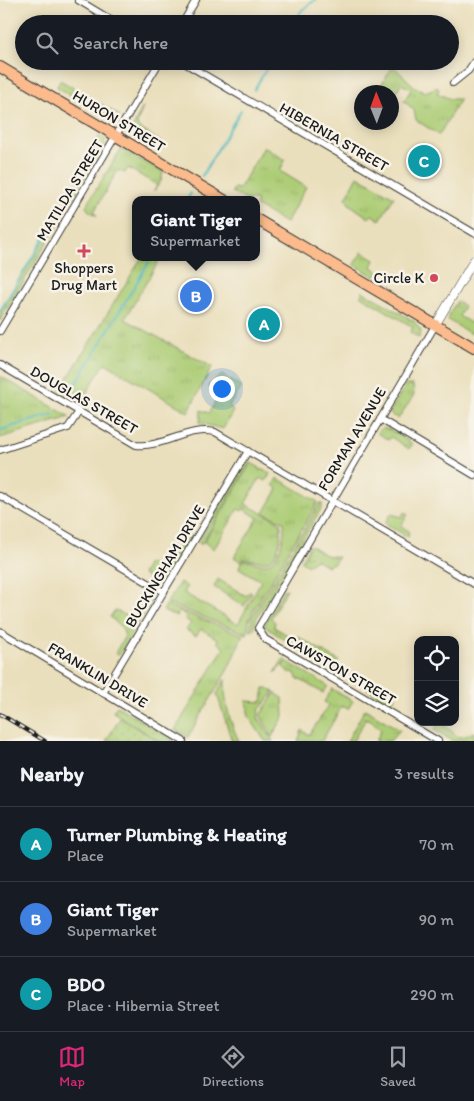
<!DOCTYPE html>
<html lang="en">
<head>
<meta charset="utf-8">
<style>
	:root { --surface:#171b24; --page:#242831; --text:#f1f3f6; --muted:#9ea1a6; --line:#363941; --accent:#db2777 }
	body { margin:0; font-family:Itim,sans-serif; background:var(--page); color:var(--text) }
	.controls { position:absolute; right:15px; bottom:15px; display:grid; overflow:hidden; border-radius:10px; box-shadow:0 2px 12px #0003 }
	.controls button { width:45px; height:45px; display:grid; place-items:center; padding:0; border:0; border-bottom:1px solid var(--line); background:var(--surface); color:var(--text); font:25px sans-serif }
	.compass { position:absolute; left:354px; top:85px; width:45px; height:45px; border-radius:50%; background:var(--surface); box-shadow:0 2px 12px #0003; rotate:359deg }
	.you { position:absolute; left:221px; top:388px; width:18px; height:18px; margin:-12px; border:4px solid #fff; border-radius:50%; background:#1a73e8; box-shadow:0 0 0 8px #1a73e833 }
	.badge { display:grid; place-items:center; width:32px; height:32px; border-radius:50%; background:var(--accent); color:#fff; font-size:16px; font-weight:700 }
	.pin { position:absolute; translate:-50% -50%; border:2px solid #fff; box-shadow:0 1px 5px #0006 }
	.popup { position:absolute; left:132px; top:196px; width:128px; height:65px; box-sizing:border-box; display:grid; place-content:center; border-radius:10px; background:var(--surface); filter:drop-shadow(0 1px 4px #0005); font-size:16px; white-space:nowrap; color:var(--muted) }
	.popup b { font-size:19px; color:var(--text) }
	.popup::after { content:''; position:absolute; left:50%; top:100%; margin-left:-10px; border:10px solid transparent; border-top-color:var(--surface) }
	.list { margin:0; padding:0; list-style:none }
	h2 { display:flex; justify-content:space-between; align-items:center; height:65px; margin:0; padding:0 20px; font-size:21px }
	h2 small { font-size:16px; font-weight:400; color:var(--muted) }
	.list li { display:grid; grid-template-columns:32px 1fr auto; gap:15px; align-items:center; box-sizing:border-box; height:75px; padding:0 20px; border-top:1px solid var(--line) }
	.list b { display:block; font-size:19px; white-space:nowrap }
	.list p { margin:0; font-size:16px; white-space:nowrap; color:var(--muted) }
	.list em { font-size:16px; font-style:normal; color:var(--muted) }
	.icon { flex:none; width:28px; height:28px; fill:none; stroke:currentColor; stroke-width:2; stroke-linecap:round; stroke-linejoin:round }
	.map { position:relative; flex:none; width:474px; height:741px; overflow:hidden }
	.search { position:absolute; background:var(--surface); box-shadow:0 2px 12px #0003; left:15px; right:15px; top:15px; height:55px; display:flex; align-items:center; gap:12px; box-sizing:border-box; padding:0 18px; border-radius:28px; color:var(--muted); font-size:19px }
	.sheet { height:290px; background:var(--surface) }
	nav { display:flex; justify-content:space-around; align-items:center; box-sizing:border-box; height:70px; border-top:1px solid var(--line); background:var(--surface); font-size:14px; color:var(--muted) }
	nav a { display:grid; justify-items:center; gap:2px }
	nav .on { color:var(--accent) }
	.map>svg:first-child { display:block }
	.grass { fill:url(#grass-tufts); stroke:#647448 }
	.garden { fill:url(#garden-dots); stroke:#647448 }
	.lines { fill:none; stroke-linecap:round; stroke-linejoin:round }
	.stream { stroke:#49b8c0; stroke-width:2 }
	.minor-casing { stroke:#3b3934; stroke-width:8 }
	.tertiary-casing { stroke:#3b3934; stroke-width:9 }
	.primary-casing { stroke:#3b3934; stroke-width:12 }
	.minor { stroke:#fff; stroke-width:6 }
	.tertiary { stroke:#fff; stroke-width:8 }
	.primary { stroke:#fbbb8d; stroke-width:10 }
	.rail-casing { stroke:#1c1c1c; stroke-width:4 }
	.rail { stroke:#f7f3e8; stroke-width:2; stroke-dasharray:5.5; stroke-linecap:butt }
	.poi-dot { fill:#d1495b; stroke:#f7f3e8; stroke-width:2 }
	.labels { text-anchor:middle; stroke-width:5; stroke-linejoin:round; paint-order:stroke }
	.street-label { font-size:15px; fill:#1c1c1c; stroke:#f7f3e8 }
	.poi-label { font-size:15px; fill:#1c1c1c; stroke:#f7f3e8 }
</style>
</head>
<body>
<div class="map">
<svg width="474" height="741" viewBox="0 0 474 741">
	<defs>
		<pattern id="grass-tufts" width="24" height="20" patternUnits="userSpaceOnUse" patternTransform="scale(1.25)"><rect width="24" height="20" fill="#accc74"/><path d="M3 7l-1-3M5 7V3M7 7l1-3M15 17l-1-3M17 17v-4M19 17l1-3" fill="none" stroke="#93af64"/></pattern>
		<pattern id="garden-dots" width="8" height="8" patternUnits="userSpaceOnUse" patternTransform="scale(1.25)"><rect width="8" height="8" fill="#accc74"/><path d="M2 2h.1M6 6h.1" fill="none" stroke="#93af64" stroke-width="1.8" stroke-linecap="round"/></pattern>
	</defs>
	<rect width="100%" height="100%" fill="#f7f3e8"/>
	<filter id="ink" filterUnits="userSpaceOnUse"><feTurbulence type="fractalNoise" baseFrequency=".02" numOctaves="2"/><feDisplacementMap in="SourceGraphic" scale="10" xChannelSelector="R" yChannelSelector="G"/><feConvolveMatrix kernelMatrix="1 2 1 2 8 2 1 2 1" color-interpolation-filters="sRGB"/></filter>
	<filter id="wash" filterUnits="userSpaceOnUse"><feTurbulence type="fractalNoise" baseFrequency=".0096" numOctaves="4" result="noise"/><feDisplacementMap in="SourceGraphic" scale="20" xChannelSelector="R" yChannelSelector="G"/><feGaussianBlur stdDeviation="1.12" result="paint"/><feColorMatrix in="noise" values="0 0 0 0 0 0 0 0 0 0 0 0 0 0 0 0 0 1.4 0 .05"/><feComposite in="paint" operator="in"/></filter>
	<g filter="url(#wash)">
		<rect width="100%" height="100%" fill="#eadfbc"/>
		<path class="grass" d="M393,66L414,86L425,92L437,87L439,90L437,93L450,99H460L439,135L416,120L414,110L404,101L411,89L401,84L392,99V92H377Z
			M60,80L119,115V119L114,121L57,87Z
			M143,107L137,123L138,127L162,143L160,149L131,131Z
			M100,135L105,138V145L0,321V313L97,150L93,146Z
			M264,147L285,160L280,171L306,187L286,223L256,206V200H246L232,192L234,188L239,189Z
			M121,149L163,172L161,181L154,191L157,185L128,168L125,173L118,170L94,212L97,216L88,210L86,206Z
			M358,176L394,197L380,220L372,215L369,218L349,204L346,198Z
			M362,252L375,260L372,267L378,271L375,277L354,264Z
			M142,257H161L125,319L212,367L188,412L105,363L80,403L60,391Z
			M362,291L414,321L421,331L419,338L410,332L413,327L361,296Z
			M457,301L464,306L459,316L474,325L471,334L448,320L449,314Z
			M222,375L242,387L229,406L233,411L223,429L200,423L201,410L209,413L220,393L217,390L213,391L208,386Z
			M0,376L70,417L0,438Z
			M406,385H413L414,395L398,419L390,414L391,410Z
			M382,428L391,430L413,444L409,449L391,437L389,440L377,433Z
			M248,460L250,462L201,545L198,542Z
			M251,463L260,468L261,471L262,469L270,474L266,481L260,478L245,504L278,521L281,525C281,538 279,566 259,561C251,560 248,557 240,561L234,557L258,518L244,509L242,511L238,509L214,549L204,542Z
			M277,478L318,502L253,611L249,620L247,634L167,603L180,582L187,587L184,593L238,624L261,581L239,568L241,562C250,558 253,563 261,564C280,567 285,535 284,522L264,513L278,489L273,485Z
			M320,503H322V507L256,619L254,630L250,631L252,617Z
			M404,512L408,514L401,526L409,531L408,537L385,523L391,514L402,517Z
			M180,531L190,537L164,581L153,582L142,574L148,563L157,567L165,556L171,559L183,538L178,535Z
			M310,545L325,555L338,557L334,563L327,566L316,559L308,565L301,561Z
			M218,579L246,596L249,592L252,593L244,606L214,587Z
			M287,589L271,618L275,622L274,627L289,636L287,641L264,626L283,590Z
			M142,591L153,598L152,601L119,655L115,653L125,636L122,628L110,617L115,610L127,616Z
			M166,605L243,635L228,669L188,737L175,730L224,648L217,642L218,639L201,629L196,636L186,630L191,623L185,619L186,615L180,612L176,616L163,611Z
			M297,636L339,661L334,669L292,644Z
			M283,659L328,686L323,693L297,678L295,673L288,672L283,667L285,662L275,673Z
			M225,679C224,702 229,720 239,741H232L217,694Z
			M371,680L396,695L391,704L366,688Z
			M264,688H268L274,692L259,710L258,717L273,741H265L249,717L246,701L262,702Z
			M332,689L353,701L348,709L342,706L322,741H298L302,730L309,735L329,705L324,702Z
			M275,693L283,698L284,716L272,737L260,715Z
			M117,706L175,741H159L113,712Z
			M365,709L400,730L390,741H376L381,730L371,720L364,718L365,720L353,741H347Z
			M440,722H447L445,726C460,737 456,741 474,732V741H453L434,730Z"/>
		<path class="garden" d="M120,718L159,741H106Z"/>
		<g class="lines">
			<path class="stream" d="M293,24L302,10L315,0
				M254,90L271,61
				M202,176L241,110
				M187,200L191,193
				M0,311L62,208
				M70,394L152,257
				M0,430L53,414"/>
		</g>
	</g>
	<g filter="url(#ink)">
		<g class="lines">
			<defs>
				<path id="minor" d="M78,0L118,24
					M182,24L196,0
					M181,61L474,233
					M453,83L468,71L474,62
					M436,324L258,628L265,639L438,741
					M0,331L160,61
					M0,365L136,445C163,448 188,426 215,432L474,584
					M380,419L474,475
					M0,450L68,428L78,413
					M0,496L164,592
					M0,631L183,741
					M103,693L248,451"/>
				<path id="tertiary" d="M436,324L474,260"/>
				<path id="primary" d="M0,67L224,200
					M256,219L474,348"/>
			</defs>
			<use href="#minor" class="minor-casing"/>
			<use href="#tertiary" class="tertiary-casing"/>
			<use href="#primary" class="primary-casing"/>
			<use href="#minor" class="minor"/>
			<use href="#tertiary" class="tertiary"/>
			<use href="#primary" class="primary"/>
			<defs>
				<path id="rail" d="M0,714L45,741"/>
			</defs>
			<use href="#rail" class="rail-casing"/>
			<use href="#rail" class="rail"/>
		</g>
	</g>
	<g class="poi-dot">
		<path d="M81.5 243.5h5v5h5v5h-5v5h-5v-5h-5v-5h5z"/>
		<circle cx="434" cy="278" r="5"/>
	</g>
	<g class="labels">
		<g class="street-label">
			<text transform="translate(119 121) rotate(31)" y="5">HURON STREET</text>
			<text transform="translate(334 137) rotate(30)" y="5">HIBERNIA STREET</text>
			<text transform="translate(70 190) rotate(-59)" y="5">MATILDA STREET</text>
			<text transform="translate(84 400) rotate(30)" y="5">DOUGLAS STREET</text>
			<text transform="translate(352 439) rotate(-59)" y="5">FORMAN AVENUE</text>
			<text transform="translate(165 566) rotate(-59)" y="5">BUCKINGHAM DRIVE</text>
			<text transform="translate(341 670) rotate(30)" y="5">CAWSTON STREET</text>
			<text transform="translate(98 675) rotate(31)" y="5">FRANKLIN DRIVE</text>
		</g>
		<g class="poi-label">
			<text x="84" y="273">Shoppers<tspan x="84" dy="17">Drug Mart</tspan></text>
			<text x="424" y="283" text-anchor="end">Circle K</text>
		</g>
	</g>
</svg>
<div class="controls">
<button><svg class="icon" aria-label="locate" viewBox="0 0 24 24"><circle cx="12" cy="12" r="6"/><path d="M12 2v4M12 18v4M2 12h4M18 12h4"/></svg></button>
<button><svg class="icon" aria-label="layers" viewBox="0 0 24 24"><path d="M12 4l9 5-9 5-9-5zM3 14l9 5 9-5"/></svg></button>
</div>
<svg class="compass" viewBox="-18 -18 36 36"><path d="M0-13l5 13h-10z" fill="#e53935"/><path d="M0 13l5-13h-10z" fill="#9ea1a6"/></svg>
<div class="you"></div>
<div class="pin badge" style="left:264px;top:324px;background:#0f9aa8">A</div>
<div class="pin badge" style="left:196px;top:296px;background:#3f7fe0">B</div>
<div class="popup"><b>Giant Tiger</b>Supermarket</div>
<div class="pin badge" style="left:424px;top:161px;background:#0f9aa8">C</div>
<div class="search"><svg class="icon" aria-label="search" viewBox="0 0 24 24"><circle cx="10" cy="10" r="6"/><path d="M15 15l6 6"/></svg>Search here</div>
</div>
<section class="sheet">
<h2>Nearby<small>3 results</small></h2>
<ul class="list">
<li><span class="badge" style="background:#0f9aa8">A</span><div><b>Turner Plumbing &amp; Heating</b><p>Place</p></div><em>70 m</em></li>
<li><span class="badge" style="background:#3f7fe0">B</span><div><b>Giant Tiger</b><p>Supermarket</p></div><em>90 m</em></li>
<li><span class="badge" style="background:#0f9aa8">C</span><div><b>BDO</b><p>Place · Hibernia Street</p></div><em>290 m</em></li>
</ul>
</section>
<nav>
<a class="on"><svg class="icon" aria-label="map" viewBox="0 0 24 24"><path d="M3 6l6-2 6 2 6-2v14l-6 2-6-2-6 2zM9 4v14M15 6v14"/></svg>Map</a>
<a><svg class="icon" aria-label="directions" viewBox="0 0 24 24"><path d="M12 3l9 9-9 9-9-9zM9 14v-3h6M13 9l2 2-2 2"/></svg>Directions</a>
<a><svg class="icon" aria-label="saved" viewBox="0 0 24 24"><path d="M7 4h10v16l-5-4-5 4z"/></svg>Saved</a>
</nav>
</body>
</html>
